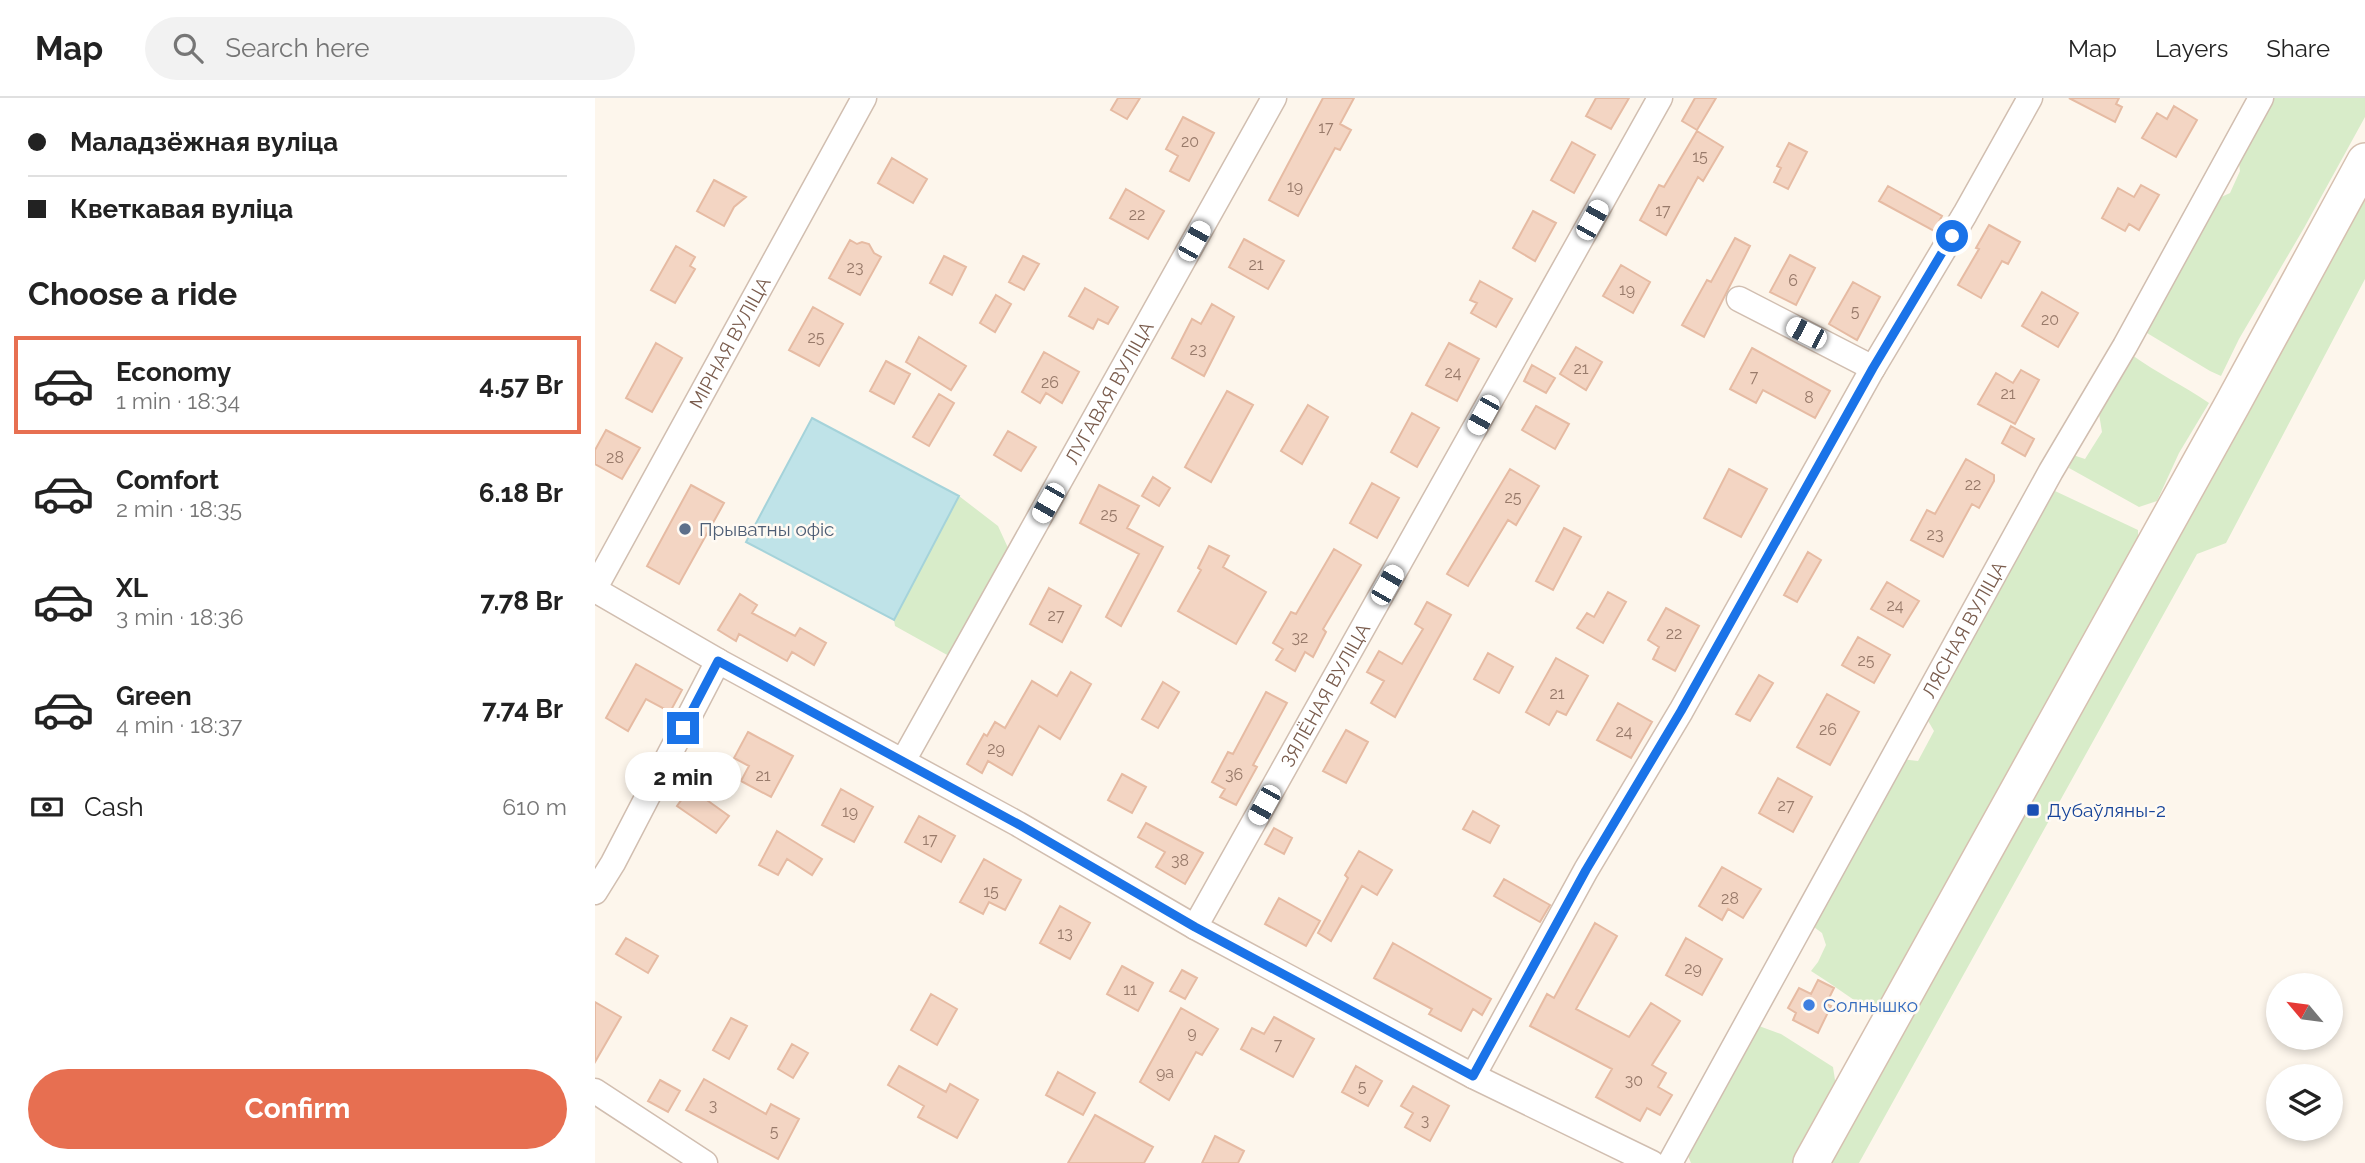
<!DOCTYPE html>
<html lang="en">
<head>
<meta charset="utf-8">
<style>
  body { margin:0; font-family:Raleway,sans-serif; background:#f2f2f2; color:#222; height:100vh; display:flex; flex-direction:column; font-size:26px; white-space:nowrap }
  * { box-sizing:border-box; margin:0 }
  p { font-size:23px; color:#767676 }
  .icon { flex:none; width:38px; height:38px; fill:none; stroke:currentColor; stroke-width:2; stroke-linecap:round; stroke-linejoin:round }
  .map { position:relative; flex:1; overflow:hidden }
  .drawer { display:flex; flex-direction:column; background:#fff; width:595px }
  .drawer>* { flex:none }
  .guide { display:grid; align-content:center; height:154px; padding:0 28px; background:#fff }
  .needle { width:46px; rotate:299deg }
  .buttons { position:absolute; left:1671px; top:875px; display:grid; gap:14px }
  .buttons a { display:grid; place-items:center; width:77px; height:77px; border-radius:50%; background:#fff; box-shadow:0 4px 10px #0003; font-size:35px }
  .end { position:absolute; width:32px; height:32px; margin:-16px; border:9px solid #1a73e8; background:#fff; box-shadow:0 0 0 4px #fff }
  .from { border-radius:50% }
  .bubble { position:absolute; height:49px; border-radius:24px; background:#fff; box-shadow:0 4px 10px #0003; font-size:23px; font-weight:700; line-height:49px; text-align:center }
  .car { position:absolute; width:21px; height:42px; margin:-21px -10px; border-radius:9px; box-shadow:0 0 5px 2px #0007; background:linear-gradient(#fff 24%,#345 0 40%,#fff 0 76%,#345 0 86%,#fff 0) }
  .guide b { display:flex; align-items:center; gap:24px; height:66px; font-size:26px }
  .guide b+b { border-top:2px solid #e0e0e0 }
  .guide i { width:18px; height:18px; background:#222 }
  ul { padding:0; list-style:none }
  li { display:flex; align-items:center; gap:21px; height:98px; margin:0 14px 10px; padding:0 14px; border:4px solid transparent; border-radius:0px }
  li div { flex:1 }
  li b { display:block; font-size:26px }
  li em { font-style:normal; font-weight:700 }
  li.on { border-color:#e76f51 }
  li>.icon { width:63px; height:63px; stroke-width:1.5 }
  h2 { padding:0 28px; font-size:32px; line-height:84px }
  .pay { display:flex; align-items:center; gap:18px; height:77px; padding:0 28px; font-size:26px }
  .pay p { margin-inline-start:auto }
  .action { display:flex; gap:14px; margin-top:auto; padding:14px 28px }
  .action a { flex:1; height:80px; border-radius:42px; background:#e76f51; color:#fff; font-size:28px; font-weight:700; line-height:80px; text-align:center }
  header { display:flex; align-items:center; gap:42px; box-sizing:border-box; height:98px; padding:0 35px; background:#fff; border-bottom:2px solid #e0e0e0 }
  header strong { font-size:33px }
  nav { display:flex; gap:38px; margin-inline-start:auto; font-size:24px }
  .search { width:490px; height:63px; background:#f2f2f2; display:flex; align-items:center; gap:18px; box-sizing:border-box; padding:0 24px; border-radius:38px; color:#767676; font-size:26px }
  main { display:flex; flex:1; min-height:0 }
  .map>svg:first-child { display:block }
</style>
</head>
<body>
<header>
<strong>Map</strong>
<div class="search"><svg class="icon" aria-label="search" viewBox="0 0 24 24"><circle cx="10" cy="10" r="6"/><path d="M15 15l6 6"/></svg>Search here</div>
<nav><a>Map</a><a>Layers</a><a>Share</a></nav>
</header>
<main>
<section class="drawer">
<div class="guide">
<b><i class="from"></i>Маладзёжная вуліца</b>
<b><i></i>Кветкавая вуліца</b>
</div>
<h2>Choose a ride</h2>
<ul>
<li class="on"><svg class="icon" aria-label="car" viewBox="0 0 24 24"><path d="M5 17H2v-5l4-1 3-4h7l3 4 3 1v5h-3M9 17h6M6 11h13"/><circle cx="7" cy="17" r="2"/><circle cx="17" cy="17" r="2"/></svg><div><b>Economy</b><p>1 min · 18:34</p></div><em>4.57 Br</em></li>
<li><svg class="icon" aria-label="car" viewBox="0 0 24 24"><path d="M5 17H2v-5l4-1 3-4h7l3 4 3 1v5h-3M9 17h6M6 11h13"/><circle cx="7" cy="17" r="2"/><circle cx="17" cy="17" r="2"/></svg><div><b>Comfort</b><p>2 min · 18:35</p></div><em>6.18 Br</em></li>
<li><svg class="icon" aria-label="car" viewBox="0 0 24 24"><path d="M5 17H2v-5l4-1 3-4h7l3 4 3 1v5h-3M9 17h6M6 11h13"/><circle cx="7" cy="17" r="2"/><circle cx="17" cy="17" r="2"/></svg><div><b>XL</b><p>3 min · 18:36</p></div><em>7.78 Br</em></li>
<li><svg class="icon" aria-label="car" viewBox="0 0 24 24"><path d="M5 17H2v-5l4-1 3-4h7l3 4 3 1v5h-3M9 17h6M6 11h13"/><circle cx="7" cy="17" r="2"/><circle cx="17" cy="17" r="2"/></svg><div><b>Green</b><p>4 min · 18:37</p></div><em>7.74 Br</em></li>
</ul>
<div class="pay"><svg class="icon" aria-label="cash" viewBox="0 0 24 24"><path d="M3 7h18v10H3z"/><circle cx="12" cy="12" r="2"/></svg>Cash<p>610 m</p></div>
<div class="action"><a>Confirm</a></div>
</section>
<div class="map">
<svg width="1770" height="1065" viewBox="0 0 1770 1065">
  <rect width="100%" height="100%" fill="#fdf6ec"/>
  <!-- green -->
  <path fill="#d8ecc9" d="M 1677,0 L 1770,0 L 1770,19 L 1709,130 L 1644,241 L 1626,278 L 1615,273 L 1552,235 L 1551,224 L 1622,101 L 1635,95 L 1645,73 L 1643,57 Z
    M 1770,63 L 1770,181 L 1631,445 L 1602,456 L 1264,1065 L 1217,1065 Z
    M 1537,257 C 1562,275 1589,288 1614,305 L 1584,355 L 1562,403 L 1544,409 L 1474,370 L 1478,357 L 1490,361 L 1507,334 L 1503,310 Z
    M 1460,393 L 1543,432 L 1543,443 L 1342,801 L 1297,898 L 1284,918 C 1260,904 1239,887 1216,873 L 1223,864 L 1231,847 L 1227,835 L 1215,826 L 1306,661 L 1323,663 L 1339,633 L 1329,616 Z
    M 364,398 L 403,428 L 414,452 L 354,558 L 300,528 L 299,522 Z
    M 1164,928 L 1186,936 L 1238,969 L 1242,995 L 1201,1065 L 1096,1065 L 1093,1058 Z"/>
  <!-- water -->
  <path fill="#bfe3e8" stroke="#a5d3da" stroke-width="2" d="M 217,320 L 364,398 L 299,522 L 151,444 Z"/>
  <!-- building -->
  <path fill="#f3d5c3" stroke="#e6bba3" stroke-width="2" d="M 523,0 L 545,0 L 532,21 L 516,12 Z
    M 728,0 L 759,0 L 745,26 L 756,32 L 745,52 L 740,50 L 703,118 L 674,102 Z
    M 1001,0 L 1034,0 L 1016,31 L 991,18 Z
    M 1100,0 L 1121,0 L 1102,32 L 1087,23 Z
    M 1474,0 L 1524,0 L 1521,6 L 1527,9 L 1520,24 Z
    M 1579,8 L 1602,22 L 1581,59 L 1547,40 L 1562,15 L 1572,21 Z
    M 588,19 L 619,35 L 594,83 L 575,73 L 583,58 L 571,51 Z
    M 1102,33 L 1128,49 L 1108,83 L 1103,79 L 1071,137 L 1045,122 L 1064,87 L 1069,89 Z
    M 977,44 L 1000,57 L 979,95 L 956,82 Z
    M 1194,45 L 1212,54 L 1193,91 L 1179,84 L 1186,70 L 1182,68 Z
    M 297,60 L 332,81 L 318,105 L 283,85 Z
    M 119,82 L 151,99 L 139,109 L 129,128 L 102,113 Z
    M 1546,87 L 1564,97 L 1544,132 L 1534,126 L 1530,133 L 1507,120 L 1523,90 L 1539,99 Z
    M 1293,88 L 1347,118 L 1339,133 L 1284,103 Z
    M 531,91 L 569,113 L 553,141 L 515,120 Z
    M 938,113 L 961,125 L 940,163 L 918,150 Z
    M 1394,127 L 1425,144 L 1413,166 L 1407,163 L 1386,200 L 1363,187 L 1384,151 L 1381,150 Z
    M 1140,140 L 1155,148 L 1109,239 L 1087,227 L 1112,182 L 1116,184 Z
    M 649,141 L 689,163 L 673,191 L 634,169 Z
    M 255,142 L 262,146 L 267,144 L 274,146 L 279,155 L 286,159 L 265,197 L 234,180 Z
    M 81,148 L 100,159 L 95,168 L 100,171 L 80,205 L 56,192 Z
    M 1195,157 L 1220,170 L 1201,207 L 1175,194 Z
    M 349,158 L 371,169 L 357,197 L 335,185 Z
    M 428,158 L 444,166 L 429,192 L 414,184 Z
    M 1026,167 L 1055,184 L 1038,215 L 1008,198 Z
    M 885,183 L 917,201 L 901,229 L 876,215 L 882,205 L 875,202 Z
    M 1258,184 L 1285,199 L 1262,242 L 1234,226 Z
    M 490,190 L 523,209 L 513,226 L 503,221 L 498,231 L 474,218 Z
    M 1447,194 L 1483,215 L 1463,249 L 1427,228 Z
    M 401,197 L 416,206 L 400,234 L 385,225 Z
    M 617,206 L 639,219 L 609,278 L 577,260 L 597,221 L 606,226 Z
    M 218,209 L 248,226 L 224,268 L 194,252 Z
    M 324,239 L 371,268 L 356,292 L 311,264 Z
    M 61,245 L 87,260 L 57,314 L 31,300 Z
    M 854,245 L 884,261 L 862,303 L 831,287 Z
    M 981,249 L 1007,264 L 991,292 L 965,276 Z
    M 1157,250 L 1235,293 L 1220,320 L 1168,292 L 1161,305 L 1135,291 Z
    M 449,254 L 484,274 L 467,305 L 451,295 L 445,305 L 427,294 Z
    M 291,263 L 315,276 L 299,306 L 275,293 Z
    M 937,267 L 960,280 L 951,295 L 929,283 Z
    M 1426,272 L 1444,282 L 1420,326 L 1383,306 L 1401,275 L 1418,285 Z
    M 632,293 L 658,307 L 616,384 L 590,369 Z
    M 344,296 L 359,305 L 334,348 L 318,339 Z
    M 713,307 L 733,319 L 707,366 L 686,353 Z
    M 941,308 L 974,326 L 960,351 L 927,332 Z
    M 817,315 L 844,330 L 822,369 L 796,354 Z
    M 1416,328 L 1439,341 L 1430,358 L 1407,345 Z
    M 11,332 L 45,350 L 27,381 L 0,366 L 0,352 Z
    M 413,333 L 441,349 L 426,373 L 399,357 Z
    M 1371,361 L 1399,377 L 1399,383 L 1384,410 L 1377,406 L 1348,459 L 1316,442 L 1332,412 L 1340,416 Z
    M 915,371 L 944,388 L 921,427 L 913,422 L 873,488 L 852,476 Z
    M 1134,371 L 1172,391 L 1146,439 L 1109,420 Z
    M 558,379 L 575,390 L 564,408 L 547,398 Z
    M 777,385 L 804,400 L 782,440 L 755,425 Z
    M 96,387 L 129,405 L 84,486 L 52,468 Z
    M 504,387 L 544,408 L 532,430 L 568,449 L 526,528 L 511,519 L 544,456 L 485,425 Z
    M 969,430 L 986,439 L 958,492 L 941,483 Z
    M 614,448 L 634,458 L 628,469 L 671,494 L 641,546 L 583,513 L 606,472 L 603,470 Z
    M 739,451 L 766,467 L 728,531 L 731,534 L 718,559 L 710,554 L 700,573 L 681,562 L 688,551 L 678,545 L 696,514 L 701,516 Z
    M 1213,454 L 1226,462 L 1202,504 L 1189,497 Z
    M 1292,484 L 1324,503 L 1308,529 L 1276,511 Z
    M 454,490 L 486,508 L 467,544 L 435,526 Z
    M 1013,494 L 1031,504 L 1008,545 L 982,530 L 992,515 L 999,519 Z
    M 145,496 L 162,507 L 157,515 L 200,538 L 205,530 L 231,545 L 219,567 L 197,554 L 192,563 L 144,536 L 141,543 L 123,532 Z
    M 832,504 L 856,517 L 800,619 L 776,605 L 789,583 L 772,574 L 784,553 L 807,566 L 828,531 L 820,526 Z
    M 1071,510 L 1104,528 L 1080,573 L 1058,561 L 1064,549 L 1053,542 Z
    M 1263,539 L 1295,557 L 1279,585 L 1247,567 Z
    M 893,555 L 918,569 L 904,595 L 879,581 Z
    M 961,560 L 993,578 L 971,617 L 962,613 L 954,627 L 931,614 Z
    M 41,566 L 87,592 L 75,614 L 51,601 L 33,633 L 11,620 Z
    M 476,574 L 496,586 L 465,641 L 444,628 L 417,677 L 393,663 L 387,675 L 372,666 L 389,636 L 392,638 L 400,624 L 410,630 L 437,583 L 462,598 Z
    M 1164,577 L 1178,585 L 1155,623 L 1141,616 Z
    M 568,584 L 584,594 L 563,630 L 547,621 Z
    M 671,594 L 692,605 L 658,667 L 662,669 L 641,707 L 625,699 L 630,691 L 617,684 L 633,654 L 638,656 Z
    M 1232,596 L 1264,614 L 1235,667 L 1202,649 Z
    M 1023,605 L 1057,624 L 1036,660 L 1002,642 Z
    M 751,632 L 773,644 L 751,685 L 728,673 Z
    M 153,634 L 198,658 L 176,699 L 146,683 L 154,668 L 139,660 Z
    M 527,676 L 551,689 L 537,715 L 513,702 Z
    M 1183,680 L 1217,699 L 1198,734 L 1164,715 Z
    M 95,690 L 134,718 L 121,735 L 82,708 Z
    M 246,691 L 278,709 L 259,744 L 227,727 Z
    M 878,713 L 904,728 L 895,745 L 868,731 Z
    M 324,718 L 360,738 L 346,764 L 310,744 Z
    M 551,725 L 608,755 L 590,786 L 561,769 L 570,754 L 543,739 Z
    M 679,730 L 697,740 L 689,756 L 670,746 Z
    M 182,733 L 227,761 L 217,777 L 192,761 L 183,777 L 164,767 Z
    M 764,753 L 797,772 L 782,797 L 767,788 L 736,843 L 723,835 L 753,780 L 750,777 Z
    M 389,761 L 426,782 L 410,812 L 394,804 L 388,816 L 365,804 Z
    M 1127,769 L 1166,791 L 1148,820 L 1133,811 L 1127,822 L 1104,808 Z
    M 909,781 L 955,807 L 945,824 L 899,798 Z
    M 684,800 L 725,823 L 711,848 L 670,826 Z
    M 465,808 L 495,825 L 475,861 L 445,845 Z
    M 1000,825 L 1022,838 L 981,911 L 1034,939 L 1056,905 L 1085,923 L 1057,967 L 1071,975 L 1063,989 L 1077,997 L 1065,1017 L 1052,1010 L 1045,1023 L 1001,999 L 1017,971 L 935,928 L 952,896 L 959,900 Z
    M 31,840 L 63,858 L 53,875 L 21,856 Z
    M 1091,840 L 1127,861 L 1107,897 L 1071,877 Z
    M 798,845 L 896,901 L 887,917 L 878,911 L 866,933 L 834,916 L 837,911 L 779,880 Z
    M 527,868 L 558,885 L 543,913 L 512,896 Z
    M 587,872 L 602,880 L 590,901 L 575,893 Z
    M 1223,882 L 1239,890 L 1231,906 L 1236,908 L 1223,935 L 1198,922 L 1201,915 L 1193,910 L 1204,890 L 1216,896 Z
    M 336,896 L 362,911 L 342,947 L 316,932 Z
    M 0,904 L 26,919 L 0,964 Z
    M 586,910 L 623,931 L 607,957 L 601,954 L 574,1002 L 545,984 Z
    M 679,919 L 719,941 L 698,979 L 646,951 L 657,930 L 669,936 Z
    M 136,920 L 152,928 L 134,961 L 118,952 Z
    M 197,946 L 213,955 L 198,980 L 183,971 Z
    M 304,968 L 351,994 L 355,986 L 383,1002 L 362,1040 L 323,1019 L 329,1008 L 293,987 Z
    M 761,968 L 787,983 L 773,1008 L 747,994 Z
    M 463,974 L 500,995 L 488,1017 L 451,997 Z
    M 109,981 L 171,1016 L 176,1006 L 204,1021 L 183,1061 L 91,1012 Z
    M 65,982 L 85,993 L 73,1014 L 53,1003 Z
    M 818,988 L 854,1008 L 835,1043 L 810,1029 L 818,1015 L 806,1008 Z
    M 500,1017 L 558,1049 L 549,1065 L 473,1065 Z
    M 620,1038 L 649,1053 L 643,1065 L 607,1065 Z"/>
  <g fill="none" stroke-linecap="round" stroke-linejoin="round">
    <defs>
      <g id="street">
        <path d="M 1144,201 L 1278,270"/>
        <path id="s1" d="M 0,490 L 269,0"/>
        <path d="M 0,492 L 123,563 L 423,726 L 600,829 L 878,978 L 1057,1065"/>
        <path id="s2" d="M 308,663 L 679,0"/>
        <path d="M 0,794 L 18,765 L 123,563"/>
        <path id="s3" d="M 600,829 L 1065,0"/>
        <path d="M 878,978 L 991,772 L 1086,613 L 1278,270 L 1370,116 L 1435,0"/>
        <path d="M 0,993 L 110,1065"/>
        <path id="s4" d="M 1075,1065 L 1456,373 L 1530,248 L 1666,0"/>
      </g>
      <path id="secondary" d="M 1216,1065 L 1637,307 L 1770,63"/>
    </defs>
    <!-- street casing -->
    <use href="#street" stroke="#d1beb0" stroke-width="27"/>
    <!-- secondary casing -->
    <use href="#secondary" stroke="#d6c0b0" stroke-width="38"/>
    <!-- street -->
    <use href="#street" stroke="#fff" stroke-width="24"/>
    <!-- secondary -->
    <use href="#secondary" stroke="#fff" stroke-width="35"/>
  </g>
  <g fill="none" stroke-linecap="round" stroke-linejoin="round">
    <!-- route -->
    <path stroke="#1a73e8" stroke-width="9" d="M 88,630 L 123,563 L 423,726 L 600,829 L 878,978 L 991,772 L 1086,613 L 1278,270 L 1357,138"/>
  </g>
  <!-- markers -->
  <circle fill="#5c6f8a" stroke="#fffaf3" stroke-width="2.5" cx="90" cy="431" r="7"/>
  <rect fill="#1a4fb4" stroke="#fffaf3" stroke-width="2.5" x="1431" y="705" width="14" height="14" rx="3.5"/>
  <circle fill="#3f7fe0" stroke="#fffaf3" stroke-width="2.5" cx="1214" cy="907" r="7"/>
  <g text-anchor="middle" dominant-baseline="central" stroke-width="5" stroke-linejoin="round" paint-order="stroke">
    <!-- number labels -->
    <g font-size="16" fill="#987a6a">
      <text x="731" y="29">17</text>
      <text x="595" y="43">20</text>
      <text x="1105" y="58">15</text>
      <text x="700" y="88">19</text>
      <text x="1068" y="112">17</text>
      <text x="542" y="116">22</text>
      <text x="661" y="166">21</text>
      <text x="260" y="169">23</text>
      <text x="1198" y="182">6</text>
      <text x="1032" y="191">19</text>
      <text x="1260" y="213">5</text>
      <text x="1455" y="221">20</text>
      <text x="221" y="239">25</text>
      <text x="603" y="251">23</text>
      <text x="986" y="270">21</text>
      <text x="858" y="274">24</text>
      <text x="1159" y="278">7</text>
      <text x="455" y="284">26</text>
      <text x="1413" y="295">21</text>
      <text x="1214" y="299">8</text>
      <text x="20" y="359">28</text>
      <text x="1378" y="386">22</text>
      <text x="918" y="399">25</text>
      <text x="514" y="416">25</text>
      <text x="1340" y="436">23</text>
      <text x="1300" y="507">24</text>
      <text x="461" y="517">27</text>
      <text x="1079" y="535">22</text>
      <text x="705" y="539">32</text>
      <text x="1271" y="562">25</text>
      <text x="962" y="595">21</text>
      <text x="1233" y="631">26</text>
      <text x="1029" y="633">24</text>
      <text x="401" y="650">29</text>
      <text x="639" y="676">36</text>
      <text x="168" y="677">21</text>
      <text x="1191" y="707">27</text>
      <text x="255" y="713">19</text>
      <text x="335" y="741">17</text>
      <text x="585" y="762">38</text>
      <text x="396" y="793">15</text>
      <text x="1135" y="800">28</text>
      <text x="470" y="835">13</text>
      <text x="1098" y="870">29</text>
      <text x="535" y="891">11</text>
      <text x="597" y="934">9</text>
      <text x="683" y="946">7</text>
      <text x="570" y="974">9а</text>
      <text x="1039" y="982">30</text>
      <text x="767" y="988">5</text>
      <text x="118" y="1007">3</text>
      <text x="830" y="1022">3</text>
      <text x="179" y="1033">5</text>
    </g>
    <!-- street labels -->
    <g font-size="19" fill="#7a5c4d" stroke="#fffaf3">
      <text stroke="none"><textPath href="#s1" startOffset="280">МІРНАЯ ВУЛІЦА</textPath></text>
      <text stroke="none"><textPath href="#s2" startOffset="422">ЛУГАВАЯ ВУЛІЦА</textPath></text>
      <text stroke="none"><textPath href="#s4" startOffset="609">ЛЯСНАЯ ВУЛІЦА</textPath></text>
      <text stroke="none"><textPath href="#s3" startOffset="266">ЗЯЛЁНАЯ ВУЛІЦА</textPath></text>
    </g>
    <!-- service labels -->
    <g font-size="19" fill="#4e5e75" stroke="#fffaf3" text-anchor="start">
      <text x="104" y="431">Прыватны офіс</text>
    </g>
    <!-- transit labels -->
    <g font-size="19" fill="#164399" stroke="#fffaf3" text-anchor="start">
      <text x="1452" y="712">Дубаўляны-2</text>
    </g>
    <!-- shop labels -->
    <g font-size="19" fill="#366cbe" stroke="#fffaf3" text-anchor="start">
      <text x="1228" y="907">Солнышко</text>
    </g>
  </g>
</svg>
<div class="buttons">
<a><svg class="needle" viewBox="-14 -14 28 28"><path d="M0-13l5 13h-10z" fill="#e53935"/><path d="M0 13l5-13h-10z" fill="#767676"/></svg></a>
<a><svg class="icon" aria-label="layers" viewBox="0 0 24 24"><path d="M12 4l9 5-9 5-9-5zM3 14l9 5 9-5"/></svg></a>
</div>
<i class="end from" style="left:1357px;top:138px"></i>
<i class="end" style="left:88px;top:630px"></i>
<div class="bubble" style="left:30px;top:654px;width:116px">2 min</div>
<i class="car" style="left:997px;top:122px;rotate:29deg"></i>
<i class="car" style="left:599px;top:143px;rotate:29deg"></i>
<i class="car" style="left:1211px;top:235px;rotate:297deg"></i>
<i class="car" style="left:888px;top:317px;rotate:209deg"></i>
<i class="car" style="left:453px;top:405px;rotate:210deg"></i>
<i class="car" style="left:792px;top:487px;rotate:30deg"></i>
<i class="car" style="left:669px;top:707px;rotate:209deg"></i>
</div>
</main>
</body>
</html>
